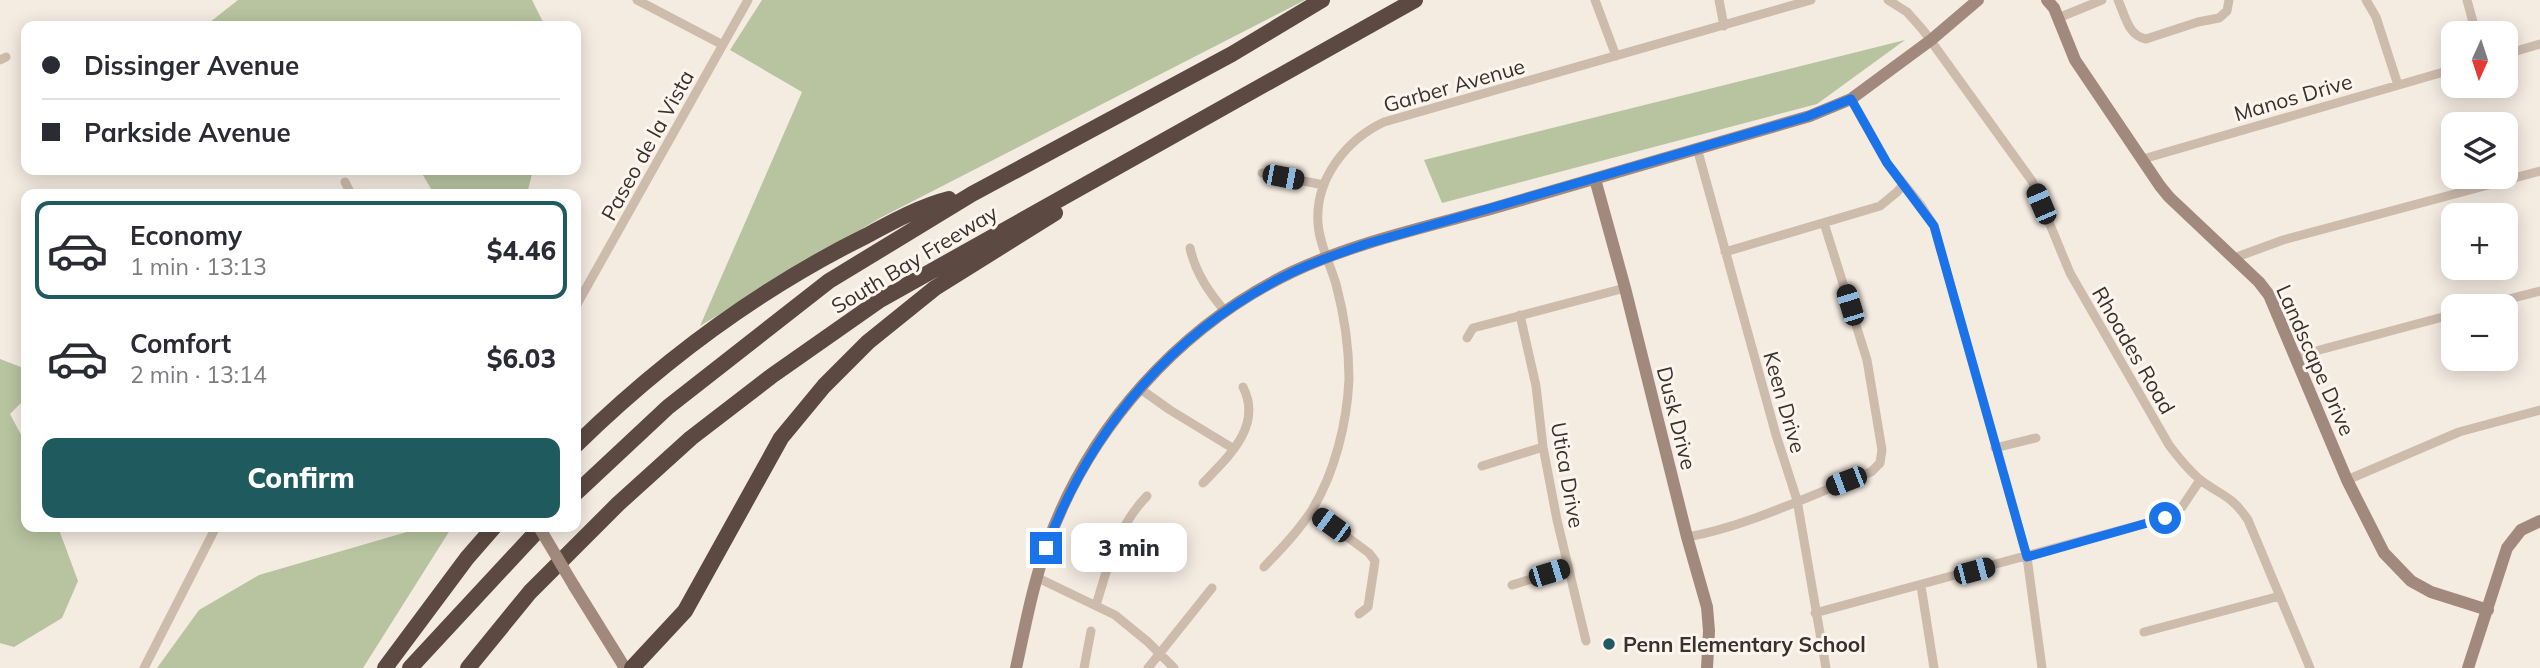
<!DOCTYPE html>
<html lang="en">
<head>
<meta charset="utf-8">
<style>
  body { margin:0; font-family:Mulish,sans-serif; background:#f7f7f7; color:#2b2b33; height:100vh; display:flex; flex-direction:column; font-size:26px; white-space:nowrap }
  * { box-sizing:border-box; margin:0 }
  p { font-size:23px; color:#7c7c81 }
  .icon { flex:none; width:38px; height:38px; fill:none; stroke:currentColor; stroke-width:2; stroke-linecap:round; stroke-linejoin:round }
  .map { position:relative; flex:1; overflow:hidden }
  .details { position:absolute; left:21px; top:189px; width:560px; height:343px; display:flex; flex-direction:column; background:#fff; border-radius:14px; box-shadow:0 4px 18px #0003 }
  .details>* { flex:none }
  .banner { position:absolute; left:21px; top:21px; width:560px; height:154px; border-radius:14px; box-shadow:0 4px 18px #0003; display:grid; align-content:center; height:154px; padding:0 21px; background:#fff }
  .needle { width:46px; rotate:183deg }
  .fabs { position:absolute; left:2441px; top:21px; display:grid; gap:14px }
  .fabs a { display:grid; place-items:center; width:77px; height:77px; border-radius:14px; background:#fff; box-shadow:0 4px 18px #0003; font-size:35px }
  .end { position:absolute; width:32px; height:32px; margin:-16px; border:9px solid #1a73e8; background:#fff; box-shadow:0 0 0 4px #fff }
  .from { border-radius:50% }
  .bubble { position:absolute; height:49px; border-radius:14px; background:#fff; box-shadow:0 4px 18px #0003; font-size:23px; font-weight:800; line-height:49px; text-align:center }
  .car { position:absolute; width:21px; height:42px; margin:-21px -10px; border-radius:9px; box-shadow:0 0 5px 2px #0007; background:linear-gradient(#222 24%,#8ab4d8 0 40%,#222 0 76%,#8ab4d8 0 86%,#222 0) }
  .banner b { display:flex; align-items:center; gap:24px; height:66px; font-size:26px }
  .banner b+b { border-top:2px solid #e1e1e2 }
  .banner i { width:18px; height:18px; background:#2b2b33 }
  ul { padding:12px 0 0; list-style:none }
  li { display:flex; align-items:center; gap:21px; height:98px; margin:0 14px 10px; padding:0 7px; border:4px solid transparent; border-radius:14px }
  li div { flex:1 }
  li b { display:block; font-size:26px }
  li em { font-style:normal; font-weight:800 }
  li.current { border-color:#1f5a5e }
  li>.icon { width:63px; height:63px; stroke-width:1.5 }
  .cta { display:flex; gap:14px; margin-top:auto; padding:14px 21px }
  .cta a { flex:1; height:80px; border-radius:14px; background:#1f5a5e; color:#fff; font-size:28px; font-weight:800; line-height:80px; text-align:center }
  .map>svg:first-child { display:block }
</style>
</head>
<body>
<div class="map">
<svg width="2540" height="668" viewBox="0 0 2540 668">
  <rect width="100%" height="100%" fill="#f4ebe1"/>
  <!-- green -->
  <path fill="#b8c4a0" d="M 238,0 L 532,0 L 545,26 L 205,26 Z
    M 762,0 L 1305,0 L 880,218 L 700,326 L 802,92 L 730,50 Z
    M 1905,40 L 1817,104 L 1442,203 L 1424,160 Z
    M 420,170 L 533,170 L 527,194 L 434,194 Z
    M 0,359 L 26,369 L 26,398 L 10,414 L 26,444 L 26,527 L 58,527 L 78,581 L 62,618 L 14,647 L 0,643 Z
    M 424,527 L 452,527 L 363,668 L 157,668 L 199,610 L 259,575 Z"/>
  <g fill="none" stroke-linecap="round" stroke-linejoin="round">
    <!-- street -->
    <path stroke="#cdbbac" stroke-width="9" d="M 637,0 L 723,45
      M 1595,0 L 1616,56
      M 1719,0 L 1724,26
      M 1888,0 L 1907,12 L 1923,30 L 2032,181 L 2070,273 L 2169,445 C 2178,457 2187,468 2198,478 C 2220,496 2230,493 2248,520 L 2310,668
      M 2118,0 C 2125,15 2128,36 2146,39 L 2198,22 L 2219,18 L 2227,11 L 2229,0
      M 2366,0 L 2376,17 L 2398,85
      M 2467,0 L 2476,33
      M 2058,18 L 2102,0
      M 2506,54 L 2540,44
      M 0,60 L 6,57
      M 1851,99 L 1887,163 L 1920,204 L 1934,226 L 2027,557 L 2042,668
      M 1697,148 L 1776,435 L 1797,500 L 1826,668
      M 2143,159 L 2454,69
      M 1262,173 L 1324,185
      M 345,182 L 351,194
      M 1190,248 C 1195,271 1209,293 1225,311
      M 1725,252 L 1880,206 L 1897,192 L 1904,184
      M 2234,258 L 2283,240 L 2540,171
      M 576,306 L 748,0
      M 2481,306 L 2540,291
      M 1520,315 L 1536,386 L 1543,447 L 1557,520 L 1586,641
      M 1467,338 L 1473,328 L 1625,288
      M 2297,356 L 2454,314
      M 1139,388 L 1170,410 L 1234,449
      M 1995,448 L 2036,438
      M 1482,466 L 1543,447
      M 2347,480 L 2459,432 L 2540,410
      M 1203,483 C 1228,457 1263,426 1243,387
      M 1312,511 L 1369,553 L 1375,561 L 1368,607 L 1359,614
      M 1687,537 C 1749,526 1812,494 1871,472 L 1880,463 L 1882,450 L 1867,360 L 1824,223
      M 1264,567 C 1280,550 1299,531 1312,510 C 1335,472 1347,423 1349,379 C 1349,347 1344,314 1336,284 C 1330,264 1319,243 1318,223 C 1315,179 1346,140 1384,122 L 1811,0
      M 1038,578 L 1115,615 L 1148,642 L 1174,668
      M 1512,585 L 1567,568
      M 1921,586 L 1934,668
      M 1096,605 C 1109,564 1116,528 1147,496
      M 1815,613 L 2165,518 L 2182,507 L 2200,480
      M 2144,632 L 2280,596
      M 144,668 L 216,527
      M 1084,668 L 1091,631
      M 1148,668 L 1212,588"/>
    <!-- secondary -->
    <path stroke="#a18a7d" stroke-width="12" d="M 2047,0 L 2054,8 L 2075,60 L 2160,186 L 2169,197 L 2259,282 L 2269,295 L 2347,480 L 2384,553 L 2411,581 L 2431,592 L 2488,610
      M 1595,179 L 1625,288 L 1687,537 L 1707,607 L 1709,631 L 1707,668
      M 574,586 L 625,668
      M 1016,668 C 1025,627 1033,584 1047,545 C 1089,427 1180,326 1292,272 C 1356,242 1427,227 1494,208 C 1600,178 1705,146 1810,116 L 1851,99 L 1931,40 L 1978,0
      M 2468,668 L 2507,548 L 2521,530 L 2540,521"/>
    <!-- highway -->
    <path stroke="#5c4a42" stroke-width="16" d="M 576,445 C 661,362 759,289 866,236 C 892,222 921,206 949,199
      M 576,493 L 668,407 L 829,281 L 972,194 L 1232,54 L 1322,0
      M 385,668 L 467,558 L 494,527
      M 410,668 L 541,527
      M 468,668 L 530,592 L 618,504 L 691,438 L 773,375 L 880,300 L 1415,0
      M 632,668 L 685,611 L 781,438 L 824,386 L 868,342 L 935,288 L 1055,213"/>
    <!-- secondary-bridge -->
    <path stroke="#a18a7d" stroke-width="12" d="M 539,527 L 574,586"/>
  </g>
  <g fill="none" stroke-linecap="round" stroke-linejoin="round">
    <!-- route -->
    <path stroke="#1a73e8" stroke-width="9" d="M 1046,548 C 1092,426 1174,330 1291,273 C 1315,261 1341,253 1366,244 L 1806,117 L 1851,99 L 1887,163 L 1934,226 L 2027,557 L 2165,518"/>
  </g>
  <!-- markers -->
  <circle fill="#1f5a5e" stroke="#fbf5ee" stroke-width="2.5" cx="1609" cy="644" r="7"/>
  <g text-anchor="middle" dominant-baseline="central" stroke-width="6" stroke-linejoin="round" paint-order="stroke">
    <!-- street labels -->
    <g font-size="21" fill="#3b302b" stroke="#fbf5ee">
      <text transform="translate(1454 85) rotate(-16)">Garber Avenue</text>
      <text transform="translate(2293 97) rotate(-16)">Manos Drive</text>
      <text transform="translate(647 145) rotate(-61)">Paseo de la Vista</text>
      <text transform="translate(914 259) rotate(-31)">South Bay Freeway</text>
      <text transform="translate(2134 350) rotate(60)">Rhoades Road</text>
      <text transform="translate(2316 360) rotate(66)">Landscape Drive</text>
      <text transform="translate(1785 402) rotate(74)">Keen Drive</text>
      <text transform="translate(1677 418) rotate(76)">Dusk Drive</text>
      <text transform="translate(1568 475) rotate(80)">Utica Drive</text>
    </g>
    <!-- poi labels -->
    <g font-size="21" font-weight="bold" fill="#3b302b" stroke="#fbf5ee" text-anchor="start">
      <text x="1623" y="644">Penn Elementary School</text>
    </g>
  </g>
</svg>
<div class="fabs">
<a><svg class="needle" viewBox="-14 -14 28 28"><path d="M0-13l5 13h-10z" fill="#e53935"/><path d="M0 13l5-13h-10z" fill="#7c7c81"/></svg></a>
<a><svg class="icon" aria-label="layers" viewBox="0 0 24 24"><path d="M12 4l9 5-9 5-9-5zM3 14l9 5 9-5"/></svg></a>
<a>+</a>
<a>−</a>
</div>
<i class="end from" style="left:2165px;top:518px"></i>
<i class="end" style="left:1046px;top:548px"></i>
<div class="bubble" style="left:1071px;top:523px;width:116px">3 min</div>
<i class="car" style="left:1283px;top:177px;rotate:101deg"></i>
<i class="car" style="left:2041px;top:204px;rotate:337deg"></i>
<i class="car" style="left:1850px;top:305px;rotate:343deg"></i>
<i class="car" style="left:1846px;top:481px;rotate:249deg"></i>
<i class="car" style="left:1331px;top:525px;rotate:306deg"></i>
<i class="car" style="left:1974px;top:571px;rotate:75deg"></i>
<i class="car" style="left:1549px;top:573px;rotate:73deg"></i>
<div class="banner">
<b><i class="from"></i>Dissinger Avenue</b>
<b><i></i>Parkside Avenue</b>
</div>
<section class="details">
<ul>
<li class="current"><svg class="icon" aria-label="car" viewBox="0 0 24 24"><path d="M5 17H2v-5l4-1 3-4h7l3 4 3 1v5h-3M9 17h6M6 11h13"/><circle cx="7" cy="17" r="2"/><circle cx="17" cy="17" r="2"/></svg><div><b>Economy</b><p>1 min · 13:13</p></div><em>$4.46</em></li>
<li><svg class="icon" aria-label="car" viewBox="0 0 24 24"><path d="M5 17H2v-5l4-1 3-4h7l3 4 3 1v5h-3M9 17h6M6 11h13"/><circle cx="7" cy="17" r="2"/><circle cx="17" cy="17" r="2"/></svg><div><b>Comfort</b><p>2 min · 13:14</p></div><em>$6.03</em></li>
</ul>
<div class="cta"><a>Confirm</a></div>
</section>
</div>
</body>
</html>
